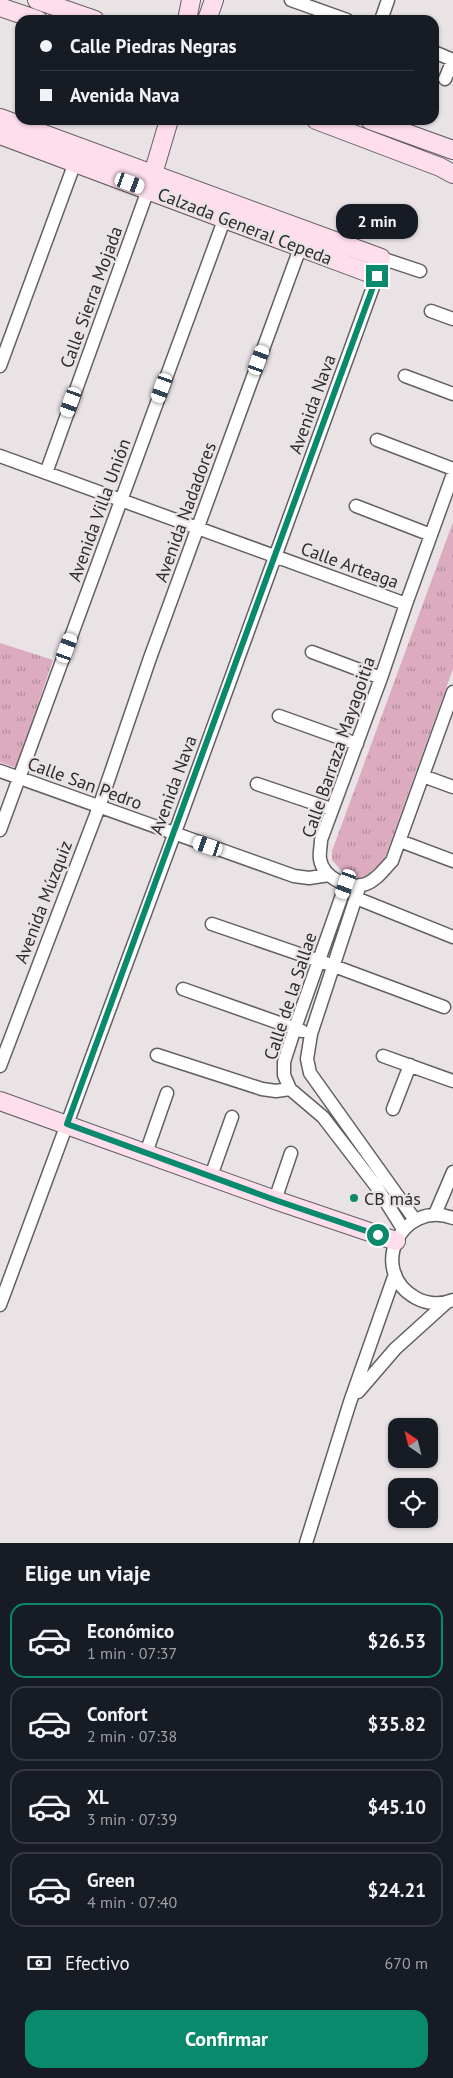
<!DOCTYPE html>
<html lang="es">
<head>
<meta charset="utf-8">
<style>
  body { margin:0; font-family:"PT Sans",sans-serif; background:#242831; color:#f1f3f6; height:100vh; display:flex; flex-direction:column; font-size:19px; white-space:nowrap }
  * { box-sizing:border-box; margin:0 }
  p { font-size:16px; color:#9ea1a6 }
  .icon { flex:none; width:28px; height:28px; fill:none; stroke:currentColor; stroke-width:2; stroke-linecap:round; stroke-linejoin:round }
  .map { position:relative; height:1543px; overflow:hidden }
  .drawer { display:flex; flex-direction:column; background:#171b24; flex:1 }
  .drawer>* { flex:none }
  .banner { position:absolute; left:15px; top:15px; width:424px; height:110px; border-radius:15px; box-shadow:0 1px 4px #0004; display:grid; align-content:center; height:110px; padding:0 25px; background:#171b24 }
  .needle { width:32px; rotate:325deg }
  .controls { position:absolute; left:388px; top:1418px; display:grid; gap:10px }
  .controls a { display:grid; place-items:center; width:50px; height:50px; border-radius:10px; background:#171b24; box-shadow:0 1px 4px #0004; font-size:25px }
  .end { position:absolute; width:22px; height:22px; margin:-11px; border:6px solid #0a8a6d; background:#fff; box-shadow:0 0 0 2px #fff }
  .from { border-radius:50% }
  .bubble { position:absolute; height:35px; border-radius:15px; background:#171b24; box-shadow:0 1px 4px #0004; font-size:16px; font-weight:800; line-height:35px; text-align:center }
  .car { position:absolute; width:15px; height:30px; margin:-15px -8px; border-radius:6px; box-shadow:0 0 4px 1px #0007; background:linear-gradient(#fff 24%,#345 0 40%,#fff 0 76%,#345 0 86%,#fff 0) }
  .banner b { display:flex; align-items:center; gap:18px; height:48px; font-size:19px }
  .banner b+b { border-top:1px solid #363941 }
  .banner i { width:12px; height:12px; background:#f1f3f6 }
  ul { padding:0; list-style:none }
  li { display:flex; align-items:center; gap:15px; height:75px; margin:0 10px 8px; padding:0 15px; border:2px solid #363941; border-radius:15px }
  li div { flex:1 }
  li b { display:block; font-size:19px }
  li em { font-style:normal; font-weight:800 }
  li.on { border-color:#0a8a6d }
  li>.icon { width:45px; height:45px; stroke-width:1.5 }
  h2 { padding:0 25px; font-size:22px; line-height:60px }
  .pay { display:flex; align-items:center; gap:12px; height:55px; padding:0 25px; font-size:19px }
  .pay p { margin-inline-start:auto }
  .primary-button { display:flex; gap:10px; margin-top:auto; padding:10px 25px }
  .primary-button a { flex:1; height:58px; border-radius:15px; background:#0a8a6d; color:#fff; font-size:20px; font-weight:800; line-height:58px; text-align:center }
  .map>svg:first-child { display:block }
</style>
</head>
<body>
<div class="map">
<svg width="453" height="1543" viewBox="0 0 453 1543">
  <defs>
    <pattern id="park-tufts" width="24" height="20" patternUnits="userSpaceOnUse" patternTransform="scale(1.25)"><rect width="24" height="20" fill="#dcabbf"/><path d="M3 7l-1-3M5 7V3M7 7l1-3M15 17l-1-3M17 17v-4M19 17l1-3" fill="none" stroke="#b38b9b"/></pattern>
  </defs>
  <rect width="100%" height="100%" fill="#e9e3e6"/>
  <!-- park -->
  <path fill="url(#park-tufts)" d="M 453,522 L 453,669 L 384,860 L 364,878 L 347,877 L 332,860 L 332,851 Z
    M 0,643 L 53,660 L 16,768 L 0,762 Z"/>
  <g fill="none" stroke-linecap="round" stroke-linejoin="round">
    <defs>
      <path id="street" d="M 291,0 L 347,20
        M 381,20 L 388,0
        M 434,52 L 453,60
        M 445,79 L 453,60
        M 381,258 L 420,271
        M 431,311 L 453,319
        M 0,366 L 77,157
        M 405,376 L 453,394
        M 377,440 L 453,469
        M 0,456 L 406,604
        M 46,473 L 148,190
        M 453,474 L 406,604 L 381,678 L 321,840 C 321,846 319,853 320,859 C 323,878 349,890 366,884 C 377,880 384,869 392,861 L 453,692
        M 356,506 L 431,535
        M 312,652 L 381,678
        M 279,716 L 357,744
        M 0,771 L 294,876 L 309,878 L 329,875
        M 423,776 L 453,787
        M 257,784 L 331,809
        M 0,830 L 227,212
        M 400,841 L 453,861
        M 346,884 L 295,1028 L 284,1062 L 284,1075 L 290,1089 L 323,1117 L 376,1186 L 403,1229
        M 360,885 L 311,1034 L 307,1059 L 310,1073 L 415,1220
        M 356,898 L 453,937
        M 212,924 L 334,966 L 444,1007
        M 183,989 L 302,1031
        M 157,1055 L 262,1089 L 276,1091 L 290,1089
        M 383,1056 L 453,1081
        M 0,1066 L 99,807 L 150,658 L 303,240
        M 393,1109 L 410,1065
        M 146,1153 L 167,1093
        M 211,1176 L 232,1117
        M 275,1200 L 291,1153
        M 435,1214 L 453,1172
        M 453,1218 C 401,1199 367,1271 416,1298 C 427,1304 441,1305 453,1300
        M 0,1305 L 174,835 L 377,276
        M 358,1392 L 395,1349 L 447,1302
        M 306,1543 L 350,1402 L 395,1274"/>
      <path id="secondary" d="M 37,0 L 95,20
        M 0,7 L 38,20
        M 187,20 L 191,0
        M 207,20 L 214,0
        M 0,118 L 381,258 L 377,276 L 0,135
        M 316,120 L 440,167 L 453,174
        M 370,120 L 453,150
        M 150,184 L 169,120
        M 0,1101 L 275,1200 L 396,1241"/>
    </defs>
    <!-- street casing -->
    <use href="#street" stroke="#645f61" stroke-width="15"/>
    <!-- secondary casing -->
    <use href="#secondary" stroke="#645f61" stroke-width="20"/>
    <!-- street -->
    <use href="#street" stroke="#fff" stroke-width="12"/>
    <!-- secondary -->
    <use href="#secondary" stroke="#feddec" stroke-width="18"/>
  </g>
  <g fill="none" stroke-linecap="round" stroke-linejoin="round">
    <!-- route -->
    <path stroke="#0a8a6d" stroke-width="6" d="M 377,276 L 67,1124 L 275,1200 L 378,1235"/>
  </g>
  <!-- markers -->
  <circle fill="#0a8a6d" stroke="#e9e3e6" stroke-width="2" cx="354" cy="1198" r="5"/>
  <g text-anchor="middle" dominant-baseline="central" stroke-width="4.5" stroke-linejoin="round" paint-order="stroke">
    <!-- street labels -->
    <g font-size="18" fill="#2d2b2c" stroke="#e9e3e6">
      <text transform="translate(245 226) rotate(21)">Calzada General Cepeda</text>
      <text transform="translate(91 297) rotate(-70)">Calle Sierra Mojada</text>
      <text transform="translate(312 404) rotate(-70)">Avenida Nava</text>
      <text transform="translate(99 510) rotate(-70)">Avenida Villa Unión</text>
      <text transform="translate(185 512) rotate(-70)">Avenida Nadadores</text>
      <text transform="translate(350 565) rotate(20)">Calle Arteaga</text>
      <text transform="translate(338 747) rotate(-71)">Calle Barraza Mayagoitia</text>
      <text transform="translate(85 783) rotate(20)">Calle San Pedro</text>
      <text transform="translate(173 785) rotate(-70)">Avenida Nava</text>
      <text transform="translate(43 902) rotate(-69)">Avenida Múzquiz</text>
      <text transform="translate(290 996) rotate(-72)">Calle de la Sallae</text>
    </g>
    <!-- poi labels -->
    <g font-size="18" fill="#2d2b2c" stroke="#e9e3e6" text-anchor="start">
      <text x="364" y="1198">CB más</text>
    </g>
  </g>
</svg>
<div class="controls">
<a><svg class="needle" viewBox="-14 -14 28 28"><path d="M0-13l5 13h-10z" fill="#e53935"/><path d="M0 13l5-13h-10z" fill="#9ea1a6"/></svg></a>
<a><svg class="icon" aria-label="locate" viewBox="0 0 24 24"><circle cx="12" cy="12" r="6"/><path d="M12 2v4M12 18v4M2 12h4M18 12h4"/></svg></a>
</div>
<i class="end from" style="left:378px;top:1235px"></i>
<i class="end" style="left:377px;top:276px"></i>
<div class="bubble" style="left:336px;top:204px;width:82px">2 min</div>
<i class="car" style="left:130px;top:183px;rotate:110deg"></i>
<i class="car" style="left:259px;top:360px;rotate:20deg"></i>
<i class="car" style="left:162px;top:388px;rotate:200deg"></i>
<i class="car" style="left:71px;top:402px;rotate:200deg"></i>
<i class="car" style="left:67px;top:648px;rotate:20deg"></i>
<i class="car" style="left:208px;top:846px;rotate:289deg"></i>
<i class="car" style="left:346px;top:884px;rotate:200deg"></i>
<div class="banner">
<b><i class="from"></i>Calle Piedras Negras</b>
<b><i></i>Avenida Nava</b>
</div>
</div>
<section class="drawer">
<h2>Elige un viaje</h2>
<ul>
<li class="on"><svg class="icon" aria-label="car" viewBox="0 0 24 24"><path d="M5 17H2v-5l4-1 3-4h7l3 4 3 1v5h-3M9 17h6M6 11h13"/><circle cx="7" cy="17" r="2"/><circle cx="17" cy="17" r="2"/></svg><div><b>Económico</b><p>1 min · 07:37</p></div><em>$26.53</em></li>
<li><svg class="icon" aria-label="car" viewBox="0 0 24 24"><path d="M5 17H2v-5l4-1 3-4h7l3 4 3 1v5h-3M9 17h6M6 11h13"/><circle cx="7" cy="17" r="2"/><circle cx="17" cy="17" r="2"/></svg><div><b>Confort</b><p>2 min · 07:38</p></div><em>$35.82</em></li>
<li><svg class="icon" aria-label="car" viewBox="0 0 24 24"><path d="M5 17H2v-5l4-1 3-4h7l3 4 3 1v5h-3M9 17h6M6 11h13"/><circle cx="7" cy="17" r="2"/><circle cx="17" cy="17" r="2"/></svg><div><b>XL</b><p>3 min · 07:39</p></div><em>$45.10</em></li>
<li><svg class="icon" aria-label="car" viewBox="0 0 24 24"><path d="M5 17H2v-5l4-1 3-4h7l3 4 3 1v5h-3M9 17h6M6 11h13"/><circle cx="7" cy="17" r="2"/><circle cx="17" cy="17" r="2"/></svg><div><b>Green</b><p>4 min · 07:40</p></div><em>$24.21</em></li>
</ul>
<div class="pay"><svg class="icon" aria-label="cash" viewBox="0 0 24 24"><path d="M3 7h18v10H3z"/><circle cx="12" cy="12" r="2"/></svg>Efectivo<p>670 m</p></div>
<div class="primary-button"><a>Confirmar</a></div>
</section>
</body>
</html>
